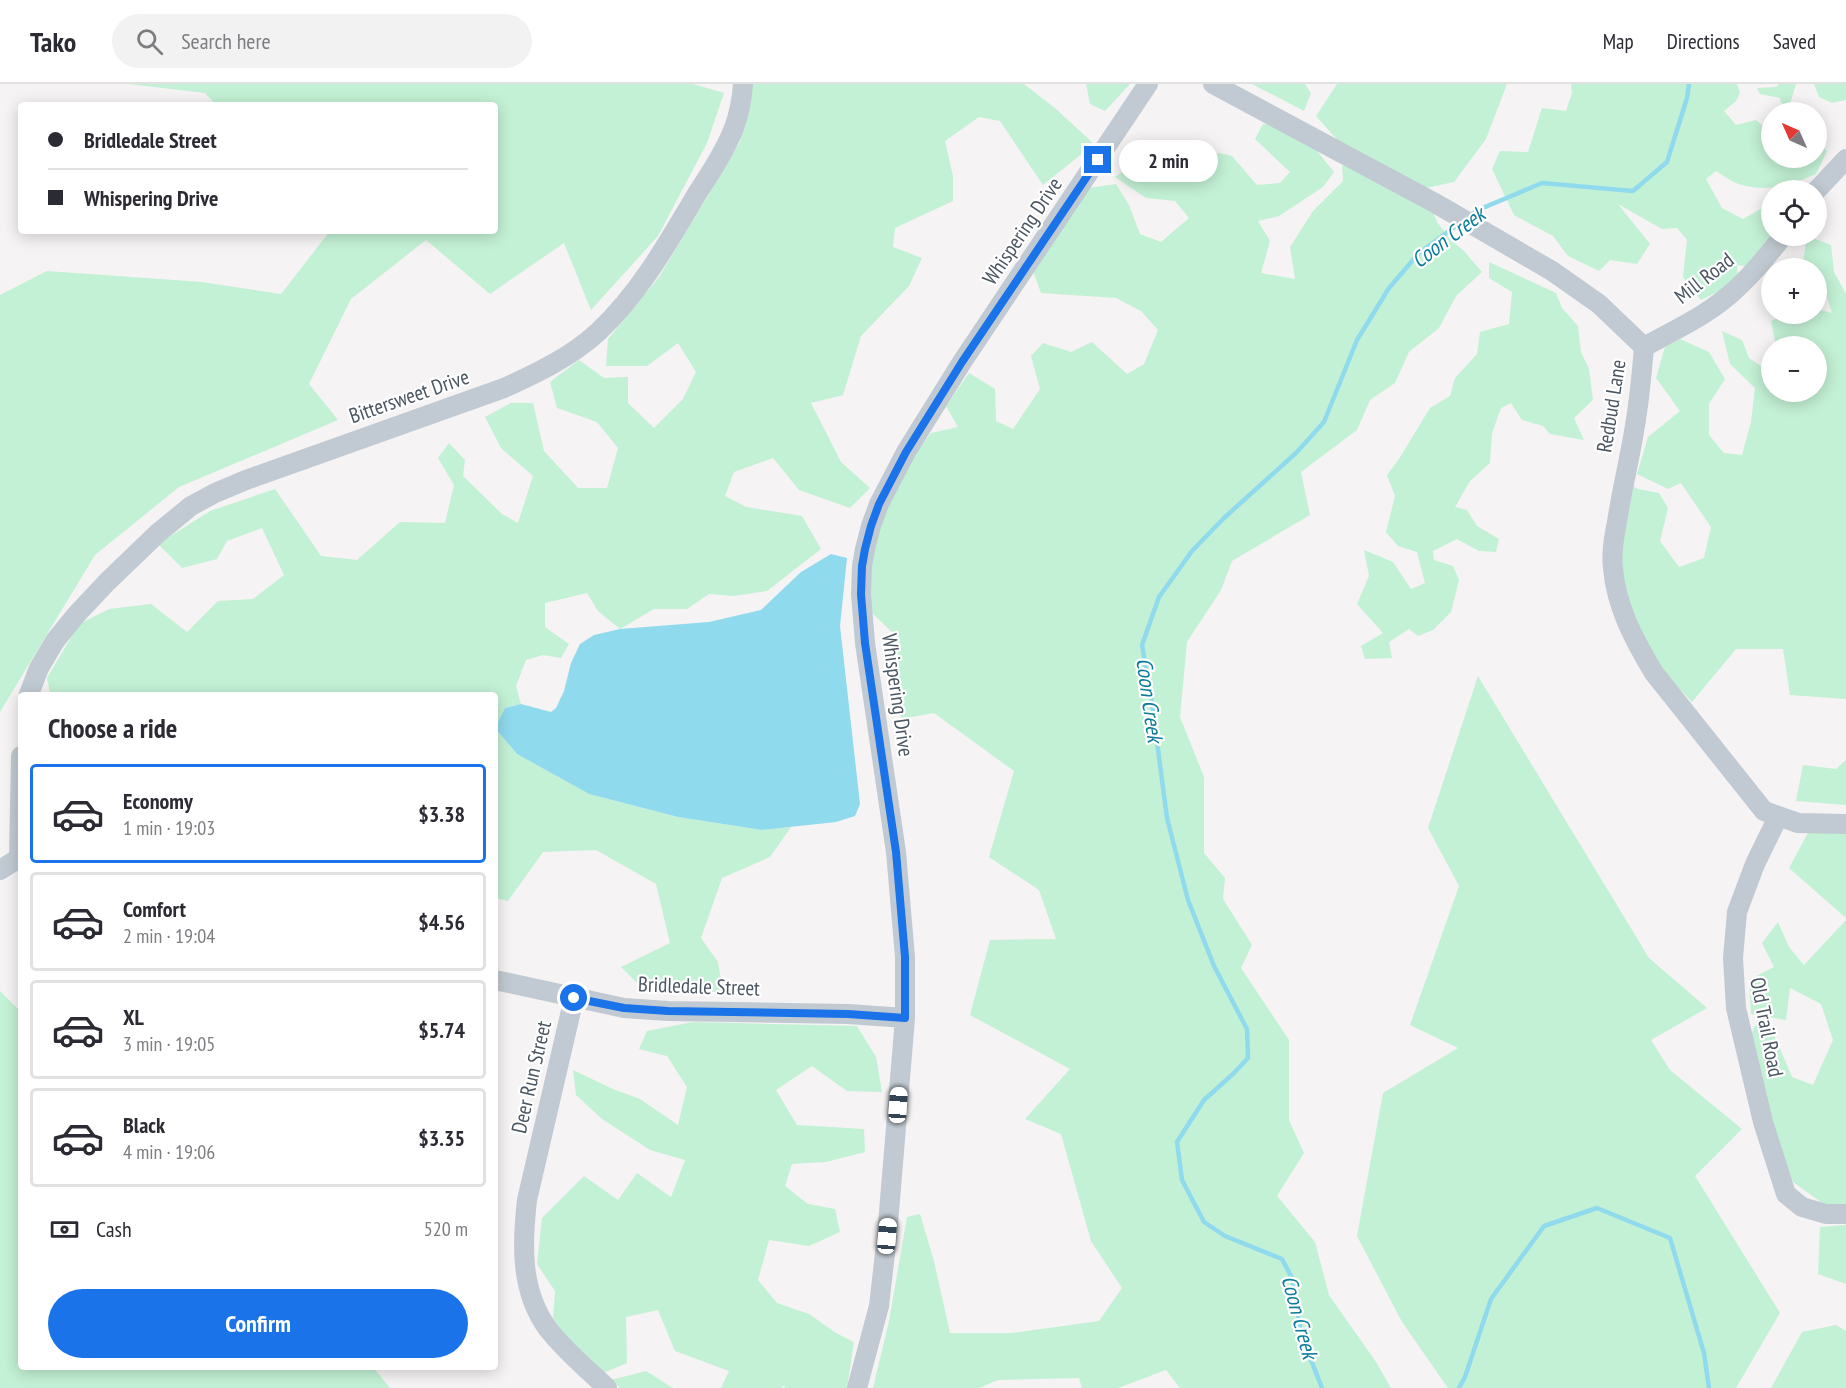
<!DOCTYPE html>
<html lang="en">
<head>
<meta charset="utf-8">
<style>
  body { margin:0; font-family:"PT Sans Narrow",sans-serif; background:#f2f2f3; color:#2b2b33; height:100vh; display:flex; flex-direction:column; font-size:22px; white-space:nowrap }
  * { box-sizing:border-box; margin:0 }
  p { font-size:20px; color:#7c7c81 }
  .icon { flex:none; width:33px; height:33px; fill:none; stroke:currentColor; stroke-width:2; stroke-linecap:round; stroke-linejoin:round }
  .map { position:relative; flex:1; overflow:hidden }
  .side { position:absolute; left:18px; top:608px; width:480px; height:678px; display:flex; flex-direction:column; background:#fff; border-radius:6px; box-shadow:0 3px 15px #0003 }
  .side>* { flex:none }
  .banner { position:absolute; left:18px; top:18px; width:480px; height:132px; border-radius:6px; box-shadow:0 3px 15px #0003; display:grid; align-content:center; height:132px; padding:0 30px; background:#fff }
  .needle { width:39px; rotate:315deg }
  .buttons { position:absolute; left:1761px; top:18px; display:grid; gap:12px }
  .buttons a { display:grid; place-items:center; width:66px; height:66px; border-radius:50%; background:#fff; box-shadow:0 3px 15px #0003; font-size:30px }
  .end { position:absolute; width:27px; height:27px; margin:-14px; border:8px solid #1a73e8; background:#fff; box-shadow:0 0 0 3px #fff }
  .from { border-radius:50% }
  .bubble { position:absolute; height:42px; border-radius:21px; background:#fff; box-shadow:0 3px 15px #0003; font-size:20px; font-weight:600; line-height:42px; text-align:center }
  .car { position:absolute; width:18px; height:36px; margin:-18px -9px; border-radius:8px; box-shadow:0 0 4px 2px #0007; background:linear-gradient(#fff 24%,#345 0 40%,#fff 0 76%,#345 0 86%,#fff 0) }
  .banner b { display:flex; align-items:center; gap:21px; height:57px; font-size:22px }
  .banner b+b { border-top:2px solid #e1e1e2 }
  .banner i { width:15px; height:15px; background:#2b2b33 }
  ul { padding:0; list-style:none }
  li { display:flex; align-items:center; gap:18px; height:99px; margin:0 12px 9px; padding:0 18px; border:3px solid #e1e1e2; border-radius:6px }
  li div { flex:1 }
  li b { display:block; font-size:22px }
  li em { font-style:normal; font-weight:600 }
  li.active { border-color:#1a73e8 }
  li>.icon { width:54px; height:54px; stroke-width:1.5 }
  h2 { padding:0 30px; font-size:27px; line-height:72px }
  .pay { display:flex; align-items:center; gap:15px; height:66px; padding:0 30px; font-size:22px }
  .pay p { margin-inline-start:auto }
  .button { display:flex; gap:12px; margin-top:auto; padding:12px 30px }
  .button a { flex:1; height:69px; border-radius:36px; background:#1a73e8; color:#fff; font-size:24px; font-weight:600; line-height:69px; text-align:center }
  header { display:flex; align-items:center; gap:36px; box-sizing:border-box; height:84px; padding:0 30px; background:#fff; border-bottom:2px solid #e1e1e2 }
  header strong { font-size:28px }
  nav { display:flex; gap:33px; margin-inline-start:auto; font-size:21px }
  .search { width:420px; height:54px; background:#f2f2f3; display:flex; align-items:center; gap:15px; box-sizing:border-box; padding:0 21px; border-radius:33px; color:#7c7c81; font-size:22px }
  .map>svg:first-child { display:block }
</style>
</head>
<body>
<header>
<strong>Tako</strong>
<div class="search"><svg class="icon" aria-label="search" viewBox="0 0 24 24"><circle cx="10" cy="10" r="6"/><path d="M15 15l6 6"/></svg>Search here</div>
<nav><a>Map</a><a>Directions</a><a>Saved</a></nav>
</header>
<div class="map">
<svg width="1846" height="1304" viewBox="0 0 1846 1304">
  <rect width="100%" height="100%" fill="#f5f3f3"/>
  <!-- green -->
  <path fill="#c3f1d5" d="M 128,0 L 693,0 L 724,9 L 707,59 L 658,152 L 591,226 L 564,159 L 490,210 L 426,156 L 351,215 L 309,300 L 338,336 L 179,403 L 95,471 L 0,628 L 0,211 L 47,187 L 202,198 L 281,210 L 330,147 L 495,147 L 495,21 L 216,21 L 205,9 Z
    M 751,0 L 1024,0 L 1056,25 L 1094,60 L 1043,101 L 1000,37 L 979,33 L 945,57 L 953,92 L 953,117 L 895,144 L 893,163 L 922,174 L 909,202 L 861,252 L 843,311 L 811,319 L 841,378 L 870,404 L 850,424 L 799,406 L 773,374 L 734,388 L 725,412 L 746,423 L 802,432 L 821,465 L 767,507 L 733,512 L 709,510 L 687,525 L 654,525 L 620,545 L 598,527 L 587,509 L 545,519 L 545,543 L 569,560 L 561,574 L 543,571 L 526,576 L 516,602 L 521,620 L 505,624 L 495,644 L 495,610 L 49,610 L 50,609 L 47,594 L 79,540 L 109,525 L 151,520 L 187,548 L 218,517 L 253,515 L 284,491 L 262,444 L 227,457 L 217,475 L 182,484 L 158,460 L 210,427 L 275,405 L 321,472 L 357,476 L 400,438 L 445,439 L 454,401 L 438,374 L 449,359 L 465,376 L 463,392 L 502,430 L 518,439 L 533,392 L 501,364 L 485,333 L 511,319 L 533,319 L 544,367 L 578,404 L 607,404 L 618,364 L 597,338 L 557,324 L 550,298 L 579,276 L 604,294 L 628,293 L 628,319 L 654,344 L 683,315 L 696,288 L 678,259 L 647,282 L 606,282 L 608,255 L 659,193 L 740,58 Z
    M 1086,0 L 1130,0 L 1105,27 L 1090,20 Z
    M 1252,0 L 1305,0 L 1311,9 L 1304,27 Z
    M 1337,0 L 1507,0 L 1486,55 L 1454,98 L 1426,104 L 1341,60 L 1316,32 Z
    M 1571,0 L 1737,0 L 1740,9 L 1736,17 L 1724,27 L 1736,41 L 1756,36 L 1771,49 L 1772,74 L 1816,74 L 1817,57 L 1827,67 L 1816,90 C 1791,101 1769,108 1742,101 C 1733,99 1724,92 1716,87 L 1706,95 L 1722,124 L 1743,135 L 1771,119 L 1772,152 L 1751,183 L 1737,181 L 1738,198 L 1701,216 L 1683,193 L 1687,156 L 1677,144 L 1662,145 L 1618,120 L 1650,160 L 1637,180 L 1610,176 L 1599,187 L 1568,172 L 1553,152 L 1514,131 L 1492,85 L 1500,67 L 1528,68 L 1542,24 L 1566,27 L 1572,9 Z
    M 1779,0 L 1796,0 L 1788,26 L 1781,18 L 1780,14 L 1760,10 L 1757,4 L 1776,3 Z
    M 1814,0 L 1846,0 L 1846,16 L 1832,19 L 1819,13 Z
    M 1263,40 L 1280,42 L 1313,62 L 1334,88 L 1323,103 L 1279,132 L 1258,137 L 1270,157 L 1261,189 L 1295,195 L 1290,163 L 1313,127 L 1343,97 L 1342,82 L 1354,81 L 1430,121 L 1437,138 L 1451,156 L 1464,167 L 1482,188 L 1456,212 L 1439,244 L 1409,268 L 1395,299 L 1370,316 L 1357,346 L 1301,388 L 1310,431 L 1232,477 L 1221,506 L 1187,558 L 1180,633 L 1204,693 L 1204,769 L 1225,794 L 1223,815 L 1252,861 L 1241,884 L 1289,956 L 1289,1036 L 1304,1069 L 1277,1112 L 1315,1158 L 1329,1211 L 1376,1278 L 1391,1304 L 1180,1304 L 1166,1286 L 1118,1304 L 1082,1304 L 1079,1294 L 998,1296 L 979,1304 L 873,1304 L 889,1237 L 907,1133 L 920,1130 L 934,1177 L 950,1249 L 1012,1249 L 1099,1237 L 1122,1204 L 1091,1157 L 1061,1050 L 1025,1035 L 1070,985 L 970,931 L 990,856 L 1056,855 L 1039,806 L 989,773 L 1014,687 L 934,629 L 901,635 L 896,552 L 870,527 L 870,474 L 881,436 L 903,385 L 931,349 L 958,343 L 946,322 L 969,289 L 995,305 L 996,337 L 1013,345 L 1040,305 L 1031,272 L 1043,259 L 1071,268 L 1092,258 L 1127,290 L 1144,280 L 1158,246 L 1141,227 L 1116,214 L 1041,209 L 1033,187 L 1088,104 L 1116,100 L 1129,121 L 1140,150 L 1161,158 L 1189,134 L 1175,117 L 1146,114 L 1115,93 L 1128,84 L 1220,69 L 1232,72 L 1257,101 L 1280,99 L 1290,88 L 1255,55 Z
    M 1807,152 L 1831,161 L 1834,188 L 1846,210 L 1846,615 L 1790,611 L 1783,565 L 1736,565 L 1692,618 L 1656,580 L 1626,518 L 1620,464 L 1628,400 L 1638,405 L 1659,409 L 1668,424 L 1660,457 L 1679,483 L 1704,474 L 1711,443 L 1681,399 L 1668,405 L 1637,390 L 1648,353 L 1680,327 L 1656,294 L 1665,263 L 1680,255 L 1709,268 L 1725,295 L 1709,320 L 1709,351 L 1724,369 L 1742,371 L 1751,338 L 1755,304 L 1730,280 L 1722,247 L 1742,256 L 1749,274 L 1764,284 L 1771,273 L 1772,308 L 1816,308 L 1816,262 L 1776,262 L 1771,237 L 1785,230 L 1816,230 L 1817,225 L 1832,229 L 1826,210 L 1817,203 L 1816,184 L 1802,184 Z
    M 1489,178 L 1556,209 L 1562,224 L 1578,242 L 1581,268 L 1589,285 L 1593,316 L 1574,334 L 1584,356 L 1550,350 L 1543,342 L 1522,336 L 1511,319 L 1501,324 L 1492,349 L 1490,379 L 1470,397 L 1455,423 L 1467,426 L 1477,442 L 1499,455 L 1496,468 L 1479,467 L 1457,455 L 1433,467 L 1434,476 L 1453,482 L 1459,496 L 1451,528 L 1433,546 L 1418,552 L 1409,545 L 1389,558 L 1392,574 L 1365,575 L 1361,562 L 1383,549 L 1357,520 L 1369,492 L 1364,466 L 1393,478 L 1411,505 L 1425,499 L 1417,468 L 1398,462 L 1386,448 L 1395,412 L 1387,391 L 1399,375 L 1430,324 L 1450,312 L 1455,294 L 1477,270 L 1480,248 L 1509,240 L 1512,208 L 1489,194 Z
    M 1478,592 L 1649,874 L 1707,924 L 1651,956 L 1670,986 L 1742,1045 L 1695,1092 L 1780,1229 L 1736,1304 L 1448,1304 L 1402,1238 L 1357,1152 L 1383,1009 L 1458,964 L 1410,941 L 1459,802 L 1428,744 Z
    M 495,644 L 517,670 L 589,710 L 678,733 L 762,746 L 791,743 L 770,773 L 722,794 L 701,854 L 718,878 L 723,908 L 646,908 L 621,883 L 670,859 L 656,800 L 596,766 L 543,768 L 508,817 L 495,814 Z
    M 1846,676 L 1846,721 L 1796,717 L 1803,681 L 1836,685 Z
    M 1811,743 L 1846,746 L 1846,834 L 1789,784 Z
    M 1846,836 L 1846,1122 L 1828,1123 L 1793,1098 L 1763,1019 L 1750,953 L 1755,941 L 1774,951 L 1792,993 L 1813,1001 L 1833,956 L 1821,920 L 1790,904 L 1786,936 L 1751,930 L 1749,896 L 1774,883 L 1762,859 L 1778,838 L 1789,863 L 1804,881 Z
    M 0,907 L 21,928 L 21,1282 L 373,1283 L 390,1304 L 0,1304 Z
    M 693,938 L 857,942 L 876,973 L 882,1008 L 847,1007 L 812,982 L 776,1006 L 797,1041 L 864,1045 L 865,1068 L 826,1078 L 792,1080 L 785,1102 L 808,1120 L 835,1125 L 840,1148 L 809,1162 L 769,1156 L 758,1196 L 777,1219 L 809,1230 L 836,1249 L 854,1258 L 847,1304 L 785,1304 L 784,1302 L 781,1304 L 721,1304 L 729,1287 L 675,1267 L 658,1226 L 626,1233 L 627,1279 L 601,1290 L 568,1259 L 553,1234 L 555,1207 L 537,1180 L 542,1134 L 584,1092 L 618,1116 L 637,1089 L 671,1113 L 685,1076 L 650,1066 L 602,1035 L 576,1011 L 573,986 L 613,1005 L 640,1015 L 678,1041 L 687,1003 L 667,972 L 639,965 L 647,947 Z
    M 1846,1141 L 1846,1200 L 1818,1190 L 1820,1143 Z
    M 1836,1241 L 1846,1247 L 1846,1304 L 1771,1304 L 1802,1248 Z
    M 646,1287 L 673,1304 L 620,1304 L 611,1296 Z"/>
  <!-- water -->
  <path fill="#90daee" d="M 831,470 L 847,474 L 840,542 L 860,720 L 855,732 L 836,738 L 762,746 L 678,733 L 589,710 L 517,670 L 495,644 L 505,624 L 521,620 L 551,628 L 556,624 L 564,607 L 571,579 L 580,560 L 594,551 L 620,545 L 709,538 L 761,526 L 801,488 Z"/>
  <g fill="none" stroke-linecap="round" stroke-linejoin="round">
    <!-- stream -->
    <path stroke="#90daee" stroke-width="4.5" d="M 1469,132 L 1478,126 L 1542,99 L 1633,107 L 1667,78 L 1687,14 L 1689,0
      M 1322,1304 L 1301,1250 L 1292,1194 L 1282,1175 L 1225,1152 L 1204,1138 L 1182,1096 L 1177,1058 L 1204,1016 L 1233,990 L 1248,974 L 1247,945 L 1214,882 L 1188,816 L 1167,734 L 1152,619 L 1142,561 L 1159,513 L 1192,467 L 1224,434 L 1297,368 L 1324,338 L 1357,256 L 1389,204 L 1419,169 L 1460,139
      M 1459,1304 L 1465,1293 L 1491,1215 L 1544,1142 L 1597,1124 L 1670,1154 L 1704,1269 L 1709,1304"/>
    <!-- minor -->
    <path stroke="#c1cad2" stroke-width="20" d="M 1213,0 L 1435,119 L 1552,187 L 1599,220 L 1644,263 C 1642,287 1640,311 1636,335 C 1631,370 1622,404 1617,438 C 1614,453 1611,469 1613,484 C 1616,522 1634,556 1654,589 L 1764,727 L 1798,739 L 1846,740
      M 1816,107 L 1846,75
      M 1644,263 C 1676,245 1710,230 1736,205 C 1754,189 1769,170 1783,152
      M 29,610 L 39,584 L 55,557 L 76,531 L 107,498 L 158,449 L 191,422 L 215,409 L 246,396 L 504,304 C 537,289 571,273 598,248 C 640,209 669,157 698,108 C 711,88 725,67 734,44 C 739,30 742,15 743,0
      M 1778,733 L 1755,780 L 1737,828 L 1733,874 L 1736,924 L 1763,1038 L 1786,1110 L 1802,1123 L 1826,1130 L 1846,1130
      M 19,774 L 21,672
      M 0,786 L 19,774
      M 495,896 L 624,924 L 668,927 L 848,930 L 905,934
      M 574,914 L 527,1116 C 522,1160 520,1207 548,1245 C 565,1267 587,1285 607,1304
      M 857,1304 L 879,1222 L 887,1152 L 905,934 L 905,873 L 896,768 L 865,559 L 861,510 L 862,482 L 865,465 L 871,442 L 879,420 L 906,368 L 962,278 L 1148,0"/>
  </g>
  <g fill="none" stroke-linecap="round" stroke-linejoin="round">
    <!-- route -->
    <path stroke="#1a73e8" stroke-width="8" d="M 574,914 L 624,924 L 668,927 L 848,930 L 905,934 L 905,873 L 896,768 L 865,559 L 861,510 L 862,482 L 865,465 L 871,442 L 879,420 L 906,368 L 962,278 L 1098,76"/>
  </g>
  <g text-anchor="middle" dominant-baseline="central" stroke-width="4.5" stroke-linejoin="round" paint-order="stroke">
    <!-- street labels -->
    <g font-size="21" fill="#4a5661" stroke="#fff">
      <text transform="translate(1022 147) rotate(-56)">Whispering Drive</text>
      <text transform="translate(1704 194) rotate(-38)">Mill Road</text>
      <text transform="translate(409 312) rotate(-19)">Bittersweet Drive</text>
      <text transform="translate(1611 322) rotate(-81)">Redbud Lane</text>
      <text transform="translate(898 611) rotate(82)">Whispering Drive</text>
      <text transform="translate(699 902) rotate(2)">Bridledale Street</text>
      <text transform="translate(1767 943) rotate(79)">Old Trail Road</text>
      <text transform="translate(531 993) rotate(-77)">Deer Run Street</text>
    </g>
    <!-- water labels -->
    <g font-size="22" font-style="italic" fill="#0c7c9b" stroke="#fff">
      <text transform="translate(1448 153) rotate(-37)">Coon Creek</text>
      <text transform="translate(1150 616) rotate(82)">Coon Creek</text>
      <text transform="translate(1300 1233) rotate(75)">Coon Creek</text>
    </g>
  </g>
</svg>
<div class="buttons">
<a><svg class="needle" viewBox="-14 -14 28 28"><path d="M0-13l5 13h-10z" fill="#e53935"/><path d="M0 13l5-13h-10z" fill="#7c7c81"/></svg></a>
<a><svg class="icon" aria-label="locate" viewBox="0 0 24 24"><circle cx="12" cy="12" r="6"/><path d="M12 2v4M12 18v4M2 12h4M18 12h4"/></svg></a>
<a>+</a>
<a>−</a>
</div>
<i class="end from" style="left:574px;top:914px"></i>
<i class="end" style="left:1098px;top:76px"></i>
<div class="bubble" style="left:1119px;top:56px;width:99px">2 min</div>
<i class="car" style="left:898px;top:1021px;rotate:4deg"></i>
<i class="car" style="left:887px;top:1152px;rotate:5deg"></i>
<div class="banner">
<b><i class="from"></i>Bridledale Street</b>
<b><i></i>Whispering Drive</b>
</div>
<section class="side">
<h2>Choose a ride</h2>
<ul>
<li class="active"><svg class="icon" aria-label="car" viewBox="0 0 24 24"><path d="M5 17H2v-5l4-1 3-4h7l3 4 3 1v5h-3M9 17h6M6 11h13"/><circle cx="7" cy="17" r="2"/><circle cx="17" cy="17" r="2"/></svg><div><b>Economy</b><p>1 min · 19:03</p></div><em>$3.38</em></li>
<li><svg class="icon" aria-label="car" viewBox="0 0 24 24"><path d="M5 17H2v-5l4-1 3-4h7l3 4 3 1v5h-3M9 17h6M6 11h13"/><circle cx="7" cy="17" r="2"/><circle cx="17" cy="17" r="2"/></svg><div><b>Comfort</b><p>2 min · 19:04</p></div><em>$4.56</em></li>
<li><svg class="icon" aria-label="car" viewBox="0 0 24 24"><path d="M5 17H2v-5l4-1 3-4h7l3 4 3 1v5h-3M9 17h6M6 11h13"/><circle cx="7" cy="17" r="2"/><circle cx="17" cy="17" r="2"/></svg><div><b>XL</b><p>3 min · 19:05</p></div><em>$5.74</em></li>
<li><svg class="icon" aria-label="car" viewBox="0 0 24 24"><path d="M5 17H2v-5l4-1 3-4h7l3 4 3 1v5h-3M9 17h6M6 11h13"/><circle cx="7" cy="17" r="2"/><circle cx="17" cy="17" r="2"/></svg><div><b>Black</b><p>4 min · 19:06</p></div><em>$3.35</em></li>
</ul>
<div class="pay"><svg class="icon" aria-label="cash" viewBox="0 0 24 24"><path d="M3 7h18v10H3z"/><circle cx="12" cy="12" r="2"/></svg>Cash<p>520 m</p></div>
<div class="button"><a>Confirm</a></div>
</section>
</div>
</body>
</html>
